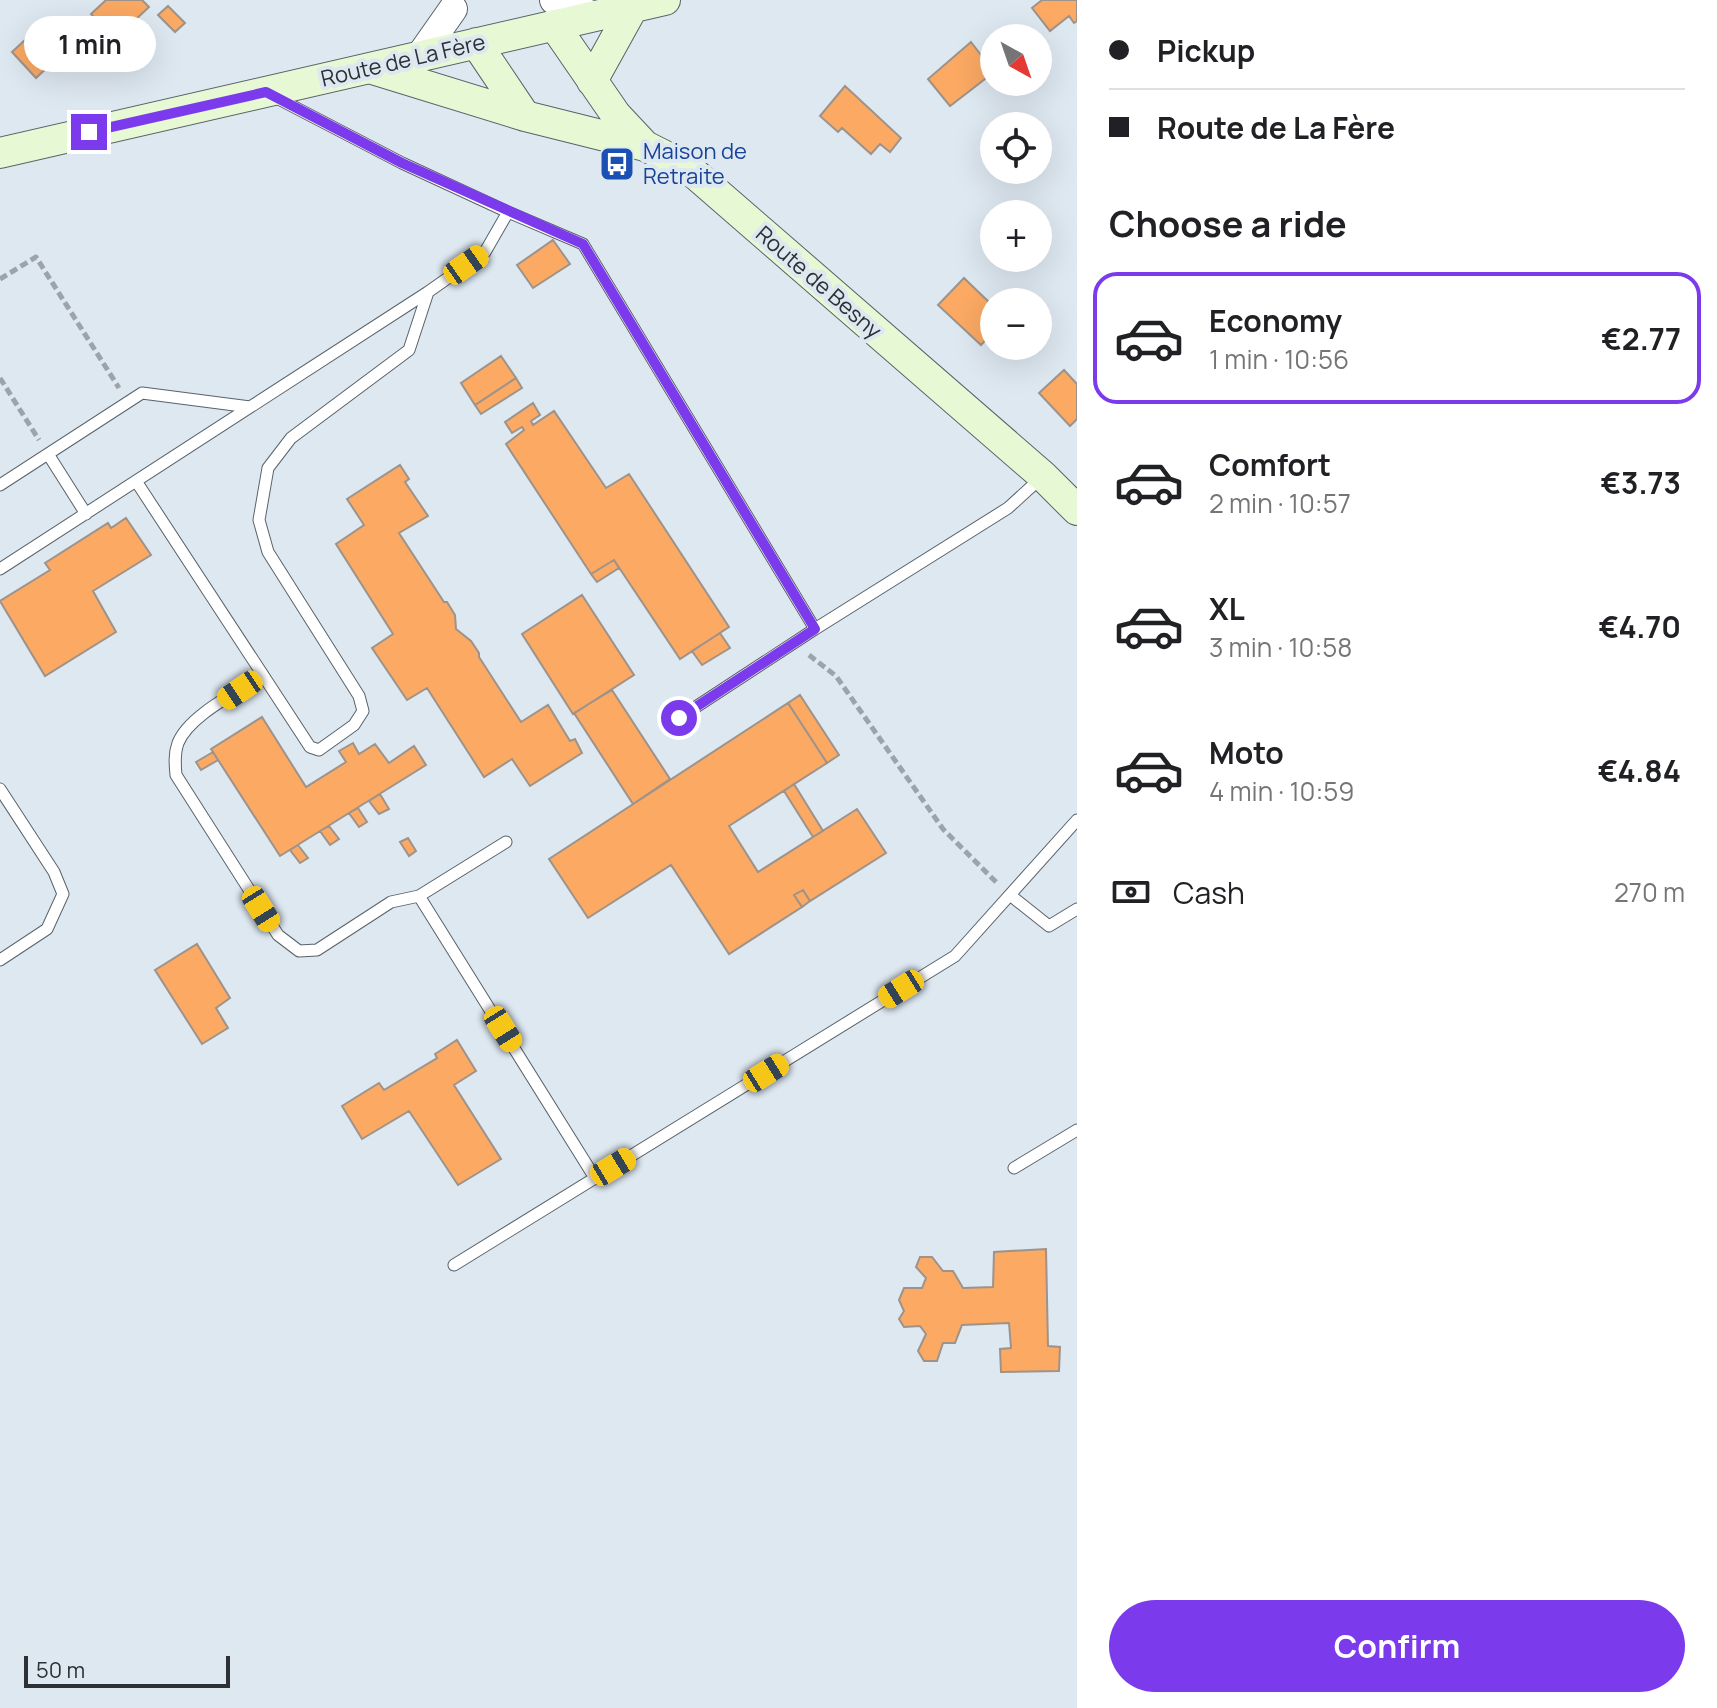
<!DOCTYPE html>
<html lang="en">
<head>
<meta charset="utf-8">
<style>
  body { margin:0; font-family:Manrope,sans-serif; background:#f6f6f6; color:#202124; height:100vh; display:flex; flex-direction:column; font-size:30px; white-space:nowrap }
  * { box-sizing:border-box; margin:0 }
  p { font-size:26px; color:#757577 }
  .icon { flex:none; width:44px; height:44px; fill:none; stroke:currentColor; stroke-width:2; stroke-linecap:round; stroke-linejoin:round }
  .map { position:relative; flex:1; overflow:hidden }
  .drawer { display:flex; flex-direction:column; background:#fff; width:640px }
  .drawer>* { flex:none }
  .guide { display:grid; align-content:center; height:176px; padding:0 32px; background:#fff }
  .needle { width:52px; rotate:140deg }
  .tools { position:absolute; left:980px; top:24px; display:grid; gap:16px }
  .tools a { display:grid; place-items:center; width:72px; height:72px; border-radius:50%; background:#fff; box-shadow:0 8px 32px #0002; font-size:40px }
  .scale { position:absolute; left:24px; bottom:20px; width:206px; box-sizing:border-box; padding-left:8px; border:4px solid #2d3135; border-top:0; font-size:22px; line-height:28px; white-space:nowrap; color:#2d3135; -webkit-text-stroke:6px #dee8f1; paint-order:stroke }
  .end { position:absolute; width:36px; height:36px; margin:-18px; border:10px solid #7c3aed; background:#fff; box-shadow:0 0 0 4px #fff }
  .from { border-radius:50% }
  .bubble { position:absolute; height:56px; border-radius:28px; background:#fff; box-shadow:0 8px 32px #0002; font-size:26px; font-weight:700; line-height:56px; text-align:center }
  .car { position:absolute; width:24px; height:48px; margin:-24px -12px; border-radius:10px; box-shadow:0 0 6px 2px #0007; background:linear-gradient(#f5c518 24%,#345 0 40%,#f5c518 0 76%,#345 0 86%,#f5c518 0) }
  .guide b { display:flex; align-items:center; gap:28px; height:76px; font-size:30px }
  .guide b+b { border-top:2px solid #e0e0e0 }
  .guide i { width:20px; height:20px; background:#202124 }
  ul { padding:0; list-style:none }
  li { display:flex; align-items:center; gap:24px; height:132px; margin:0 16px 12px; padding:0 16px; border:4px solid transparent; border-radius:24px }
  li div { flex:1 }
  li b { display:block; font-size:30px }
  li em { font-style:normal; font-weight:700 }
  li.active { border-color:#7c3aed }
  li>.icon { width:72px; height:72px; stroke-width:1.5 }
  h2 { padding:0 32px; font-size:36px; line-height:96px }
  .pay { display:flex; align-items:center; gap:20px; height:88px; padding:0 32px; font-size:30px }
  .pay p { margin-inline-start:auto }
  .action { display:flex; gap:16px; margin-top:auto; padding:16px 32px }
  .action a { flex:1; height:92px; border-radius:48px; background:#7c3aed; color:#fff; font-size:32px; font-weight:700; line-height:92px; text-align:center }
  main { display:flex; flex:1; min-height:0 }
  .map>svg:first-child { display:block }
</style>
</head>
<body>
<main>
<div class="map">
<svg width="1077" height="1708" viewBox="0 0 1077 1708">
  <rect width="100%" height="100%" fill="#dee8f1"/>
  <!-- building -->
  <path fill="#fba963" stroke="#9d938b" stroke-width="2" d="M 106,0 L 142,0 L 149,7 L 115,39 L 91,14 Z
    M 1042,0 L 1077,0 L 1077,21 L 1074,23 L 1069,16 L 1050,31 L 1032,8 Z
    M 168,6 L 185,23 L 175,32 L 158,15 Z
    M 42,24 L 66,50 L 36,78 L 12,52 Z
    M 971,42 L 994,72 L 950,106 L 928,79 Z
    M 845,86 L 901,138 L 890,152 L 880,144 L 871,154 L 842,128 L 838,132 L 820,116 Z
    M 553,240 L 570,264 L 533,288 L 517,265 Z
    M 964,278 L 994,307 L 994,331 L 981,345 L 938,305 Z
    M 501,356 L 516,378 L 475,405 L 461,383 Z
    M 1064,370 L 1077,384 L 1077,419 L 1070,426 L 1039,393 Z
    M 516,378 L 522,388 L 481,414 L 475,405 Z
    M 533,403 L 540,415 L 531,421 L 533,425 L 554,411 L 606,488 L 629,474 L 729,627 L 680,659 L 614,560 L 591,574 L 506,444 L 524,430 L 522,427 L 512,433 L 505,422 Z
    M 400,465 L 409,479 L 405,482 L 428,516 L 399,533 L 444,602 L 447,602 L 455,615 L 456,629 L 471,641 L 479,653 L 479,657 L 521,722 L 548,705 L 570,741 L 575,739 L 582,753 L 530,786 L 512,759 L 484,777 L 427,688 L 407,700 L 372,648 L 393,634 L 336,544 L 364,525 L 347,499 Z
    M 126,518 L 151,555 L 93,591 L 116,632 L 45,676 L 0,601 L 50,570 L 45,563 L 108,523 L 111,528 Z
    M 614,560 L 619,568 L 597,582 L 591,574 Z
    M 582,595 L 634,675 L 573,714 L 522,634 Z
    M 720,633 L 730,648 L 702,665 L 692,651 Z
    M 612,690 L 670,779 L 633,804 L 574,713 Z
    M 800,695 L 839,755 L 827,763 L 788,703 Z
    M 788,703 L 827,763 L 729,826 L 758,872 L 857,809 L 886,853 L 810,901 L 803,890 L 794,895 L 802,907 L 729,954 L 671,865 L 588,918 L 549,859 Z
    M 262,717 L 306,787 L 346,762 L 339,751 L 353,743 L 359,754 L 375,744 L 389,763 L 414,746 L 426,765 L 280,856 L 211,749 Z
    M 213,752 L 218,760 L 201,770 L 196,762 Z
    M 794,784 L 823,831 L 813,837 L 784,791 Z
    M 380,794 L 389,809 L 379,814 L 369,801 Z
    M 358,808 L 367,822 L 359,827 L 349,813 Z
    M 329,826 L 339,839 L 330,845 L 320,831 Z
    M 408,838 L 416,851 L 409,856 L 400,842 Z
    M 298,845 L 308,858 L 300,863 L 290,850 Z
    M 803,890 L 810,901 L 802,907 L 794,895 Z
    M 197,944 L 230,998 L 216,1008 L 228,1028 L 202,1044 L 155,970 Z
    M 457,1040 L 476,1071 L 454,1085 L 501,1159 L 458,1185 L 409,1111 L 362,1139 L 342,1106 L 379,1083 L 384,1090 L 437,1058 L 435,1054 Z
    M 1046,1249 L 1048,1346 L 1060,1347 L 1059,1371 L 1001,1372 L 1000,1349 L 1011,1348 L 1009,1323 L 962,1325 L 955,1343 L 943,1343 L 937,1361 L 924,1361 L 918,1351 L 926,1334 L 920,1326 L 904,1327 L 899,1319 L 904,1311 L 899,1300 L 904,1288 L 922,1288 L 926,1278 L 916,1267 L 920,1257 L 932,1257 L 943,1271 L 953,1271 L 963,1288 L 993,1287 L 994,1252 Z"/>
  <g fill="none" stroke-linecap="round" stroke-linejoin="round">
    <defs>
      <path id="service" d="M 508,212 L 583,244 L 815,629 L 679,718
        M 48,454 L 86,514
        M 136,481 L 310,747 L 319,750 L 354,725 L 363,711 L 359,696 L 268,552 L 259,520 L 268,468 L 291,438 L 409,350 L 428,292
        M 0,485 L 142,393 L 250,407
        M 0,569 L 428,292 L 485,252 L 508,212 L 402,163 L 273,96
        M 815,629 L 1008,508 L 1043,476
        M 263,675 C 238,692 189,715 178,743 C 174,754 175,765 176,775 L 278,935 L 299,951 L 317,950 L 391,902 L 419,896 L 506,842
        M 0,789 L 54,872 L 63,894 L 47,929 L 0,960
        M 1010,895 L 1049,926 L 1077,909
        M 419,896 L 595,1178
        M 1014,1168 L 1077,1130
        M 454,1265 L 955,956 L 1077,820"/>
      <path id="tertiary" d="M 554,0 L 594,16
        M 420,56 L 453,9"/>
      <path id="secondary" d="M 554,25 L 616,115 L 645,146
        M 476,43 L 525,116
        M 369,68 L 525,116 L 645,146 L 687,167 L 1043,476 L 1077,510
        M 592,81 L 633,7
        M 0,153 L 665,0"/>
    </defs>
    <!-- service casing -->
    <use href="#service" stroke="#596269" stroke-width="13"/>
    <!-- tertiary casing -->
    <use href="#tertiary" stroke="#596269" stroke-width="30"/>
    <!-- secondary casing -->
    <use href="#secondary" stroke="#596269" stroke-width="32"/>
    <!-- path -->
    <path stroke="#9ca4ab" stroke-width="5" stroke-dasharray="8 4" stroke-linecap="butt" d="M 0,279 L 36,257 L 119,388
      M 0,378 L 39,440
      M 809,655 L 836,676 L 943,829 L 998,884"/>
    <!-- service -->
    <use href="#service" stroke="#fff" stroke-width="11"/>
    <!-- tertiary -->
    <use href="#tertiary" stroke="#fff" stroke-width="28"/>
    <!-- secondary -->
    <use href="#secondary" stroke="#e7f9d4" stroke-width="30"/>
  </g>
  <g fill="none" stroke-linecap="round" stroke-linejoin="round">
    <!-- route -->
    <path stroke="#7c3aed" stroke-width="10" d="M 89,132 L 266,92 L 402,163 L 583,244 L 815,629 L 679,718"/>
  </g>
  <!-- icons -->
  <defs>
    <symbol id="bus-square" viewBox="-11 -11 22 22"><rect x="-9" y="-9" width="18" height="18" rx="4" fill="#1a4fb4" stroke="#dee8f1"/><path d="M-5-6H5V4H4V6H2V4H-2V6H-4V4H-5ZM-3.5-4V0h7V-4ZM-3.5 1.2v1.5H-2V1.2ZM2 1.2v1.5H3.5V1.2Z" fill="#fff"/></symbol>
  </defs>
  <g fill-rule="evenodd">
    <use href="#bus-square" x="597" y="144" width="40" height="40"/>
  </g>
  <g text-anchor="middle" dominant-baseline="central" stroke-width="8" stroke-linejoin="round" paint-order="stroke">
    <!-- street labels -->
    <g font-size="22" fill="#2d3135" stroke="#dee8f1">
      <text transform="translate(403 60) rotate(-13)">Route de La Fère</text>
      <text transform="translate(819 282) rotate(41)">Route de Besny</text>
    </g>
    <!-- transit labels -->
    <g font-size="22" fill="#164399" stroke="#dee8f1" text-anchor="start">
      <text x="643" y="151">Maison de<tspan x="643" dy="25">Retraite</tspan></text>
    </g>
  </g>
</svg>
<div class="tools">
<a><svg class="needle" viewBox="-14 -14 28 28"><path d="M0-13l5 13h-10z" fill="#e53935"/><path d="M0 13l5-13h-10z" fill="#757577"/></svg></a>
<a><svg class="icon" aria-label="locate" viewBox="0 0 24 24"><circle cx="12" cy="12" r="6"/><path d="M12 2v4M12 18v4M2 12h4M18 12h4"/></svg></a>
<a>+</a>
<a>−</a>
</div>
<div class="scale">50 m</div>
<i class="end from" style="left:679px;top:718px"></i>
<i class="end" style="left:89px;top:132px"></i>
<div class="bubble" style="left:24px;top:16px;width:132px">1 min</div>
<i class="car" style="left:466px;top:265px;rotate:55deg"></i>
<i class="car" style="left:240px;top:690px;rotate:236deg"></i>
<i class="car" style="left:261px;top:909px;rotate:148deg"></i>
<i class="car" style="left:901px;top:989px;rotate:238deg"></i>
<i class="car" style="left:503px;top:1029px;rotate:148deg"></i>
<i class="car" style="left:766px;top:1073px;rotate:58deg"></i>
<i class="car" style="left:613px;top:1167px;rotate:59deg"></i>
</div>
<section class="drawer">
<div class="guide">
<b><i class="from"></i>Pickup</b>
<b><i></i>Route de La Fère</b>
</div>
<h2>Choose a ride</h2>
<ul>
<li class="active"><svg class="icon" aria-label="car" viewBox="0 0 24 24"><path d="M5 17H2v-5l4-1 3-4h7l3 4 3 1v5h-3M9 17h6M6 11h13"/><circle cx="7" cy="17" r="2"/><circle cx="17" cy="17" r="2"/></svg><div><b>Economy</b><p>1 min · 10:56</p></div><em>€2.77</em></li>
<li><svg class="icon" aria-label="car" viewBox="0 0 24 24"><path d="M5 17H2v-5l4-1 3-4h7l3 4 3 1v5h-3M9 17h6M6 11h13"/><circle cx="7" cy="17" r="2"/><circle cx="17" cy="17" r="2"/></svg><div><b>Comfort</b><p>2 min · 10:57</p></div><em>€3.73</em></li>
<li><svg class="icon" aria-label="car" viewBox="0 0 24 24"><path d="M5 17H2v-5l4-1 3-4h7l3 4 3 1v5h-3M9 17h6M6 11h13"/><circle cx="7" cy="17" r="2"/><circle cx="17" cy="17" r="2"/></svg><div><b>XL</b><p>3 min · 10:58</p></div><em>€4.70</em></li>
<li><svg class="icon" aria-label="car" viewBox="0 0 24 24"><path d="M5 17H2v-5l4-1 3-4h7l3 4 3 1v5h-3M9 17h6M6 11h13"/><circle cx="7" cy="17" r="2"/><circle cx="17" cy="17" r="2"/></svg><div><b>Moto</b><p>4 min · 10:59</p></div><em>€4.84</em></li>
</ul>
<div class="pay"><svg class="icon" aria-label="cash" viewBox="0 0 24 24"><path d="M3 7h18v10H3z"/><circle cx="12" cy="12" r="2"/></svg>Cash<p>270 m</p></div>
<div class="action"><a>Confirm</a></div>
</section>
</main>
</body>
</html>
